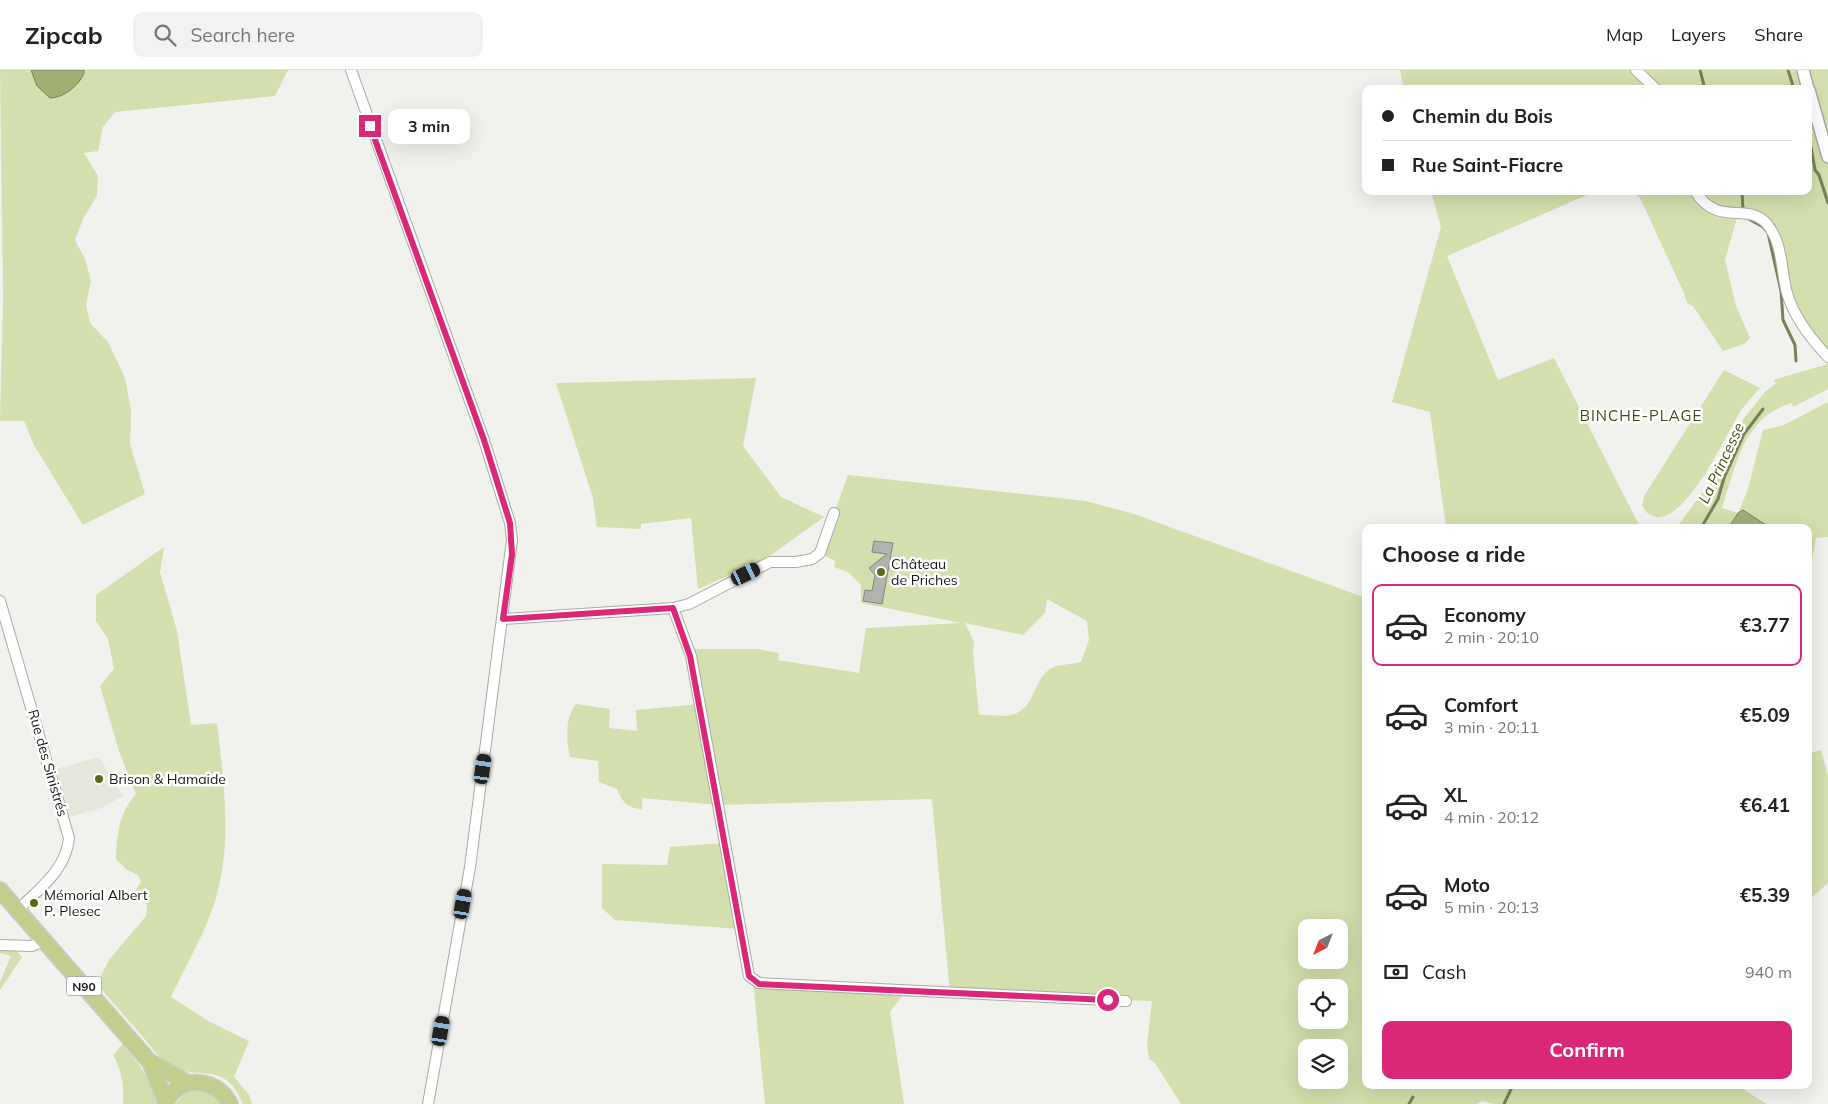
<!DOCTYPE html>
<html lang="en">
<head>
<meta charset="utf-8">
<style>
  body { margin:0; font-family:Mulish,sans-serif; background:#f2f2f2; color:#222; height:100vh; display:flex; flex-direction:column; font-size:19px; white-space:nowrap }
  * { box-sizing:border-box; margin:0 }
  p { font-size:16px; color:#767676 }
  .icon { flex:none; width:28px; height:28px; fill:none; stroke:currentColor; stroke-width:2; stroke-linecap:round; stroke-linejoin:round }
  .map { position:relative; flex:1; overflow:hidden }
  .sheet { position:absolute; left:1362px; top:454px; width:450px; height:565px; display:flex; flex-direction:column; background:#fff; border-radius:10px; box-shadow:0 5px 20px #0002 }
  .sheet>* { flex:none }
  .guide { position:absolute; left:1362px; top:15px; width:450px; height:110px; border-radius:10px; box-shadow:0 5px 20px #0002; display:grid; align-content:center; height:110px; padding:0 20px; background:#fff }
  .needle { width:32px; rotate:222deg }
  .fabs { position:absolute; left:1298px; top:849px; display:grid; gap:10px }
  .fabs a { display:grid; place-items:center; width:50px; height:50px; border-radius:10px; background:#fff; box-shadow:0 5px 20px #0002; font-size:25px }
  .end { position:absolute; width:22px; height:22px; margin:-11px; border:6px solid #db2777; background:#fff; box-shadow:0 0 0 2px #fff }
  .from { border-radius:50% }
  .bubble { position:absolute; height:35px; border-radius:10px; background:#fff; box-shadow:0 5px 20px #0002; font-size:16px; font-weight:700; line-height:35px; text-align:center }
  .car { position:absolute; width:15px; height:30px; margin:-15px -8px; border-radius:6px; box-shadow:0 0 4px 1px #0007; background:linear-gradient(#222 24%,#8ab4d8 0 40%,#222 0 76%,#8ab4d8 0 86%,#222 0) }
  .guide b { display:flex; align-items:center; gap:18px; height:48px; font-size:19px }
  .guide b+b { border-top:1px solid #e0e0e0 }
  .guide i { width:12px; height:12px; background:#222 }
  ul { padding:0; list-style:none }
  li { display:flex; align-items:center; gap:15px; height:82px; margin:0 10px 8px; padding:0 10px; border:2px solid transparent; border-radius:10px }
  li div { flex:1 }
  li b { display:block; font-size:19px }
  li em { font-style:normal; font-weight:700 }
  li.current { border-color:#db2777 }
  li>.icon { width:45px; height:45px; stroke-width:1.5 }
  h2 { padding:0 20px; font-size:22px; line-height:60px }
  .pay { display:flex; align-items:center; gap:12px; height:55px; padding:0 20px; font-size:19px }
  .pay p { margin-inline-start:auto }
  .button { display:flex; gap:10px; margin-top:auto; padding:10px 20px }
  .button a { flex:1; height:58px; border-radius:10px; background:#db2777; color:#fff; font-size:20px; font-weight:700; line-height:58px; text-align:center }
  header { display:flex; align-items:center; gap:30px; box-sizing:border-box; height:70px; padding:0 25px; background:#fff; border-bottom:1px solid #e0e0e0 }
  header strong { font-size:24px }
  nav { display:flex; gap:28px; margin-inline-start:auto; font-size:18px }
  .search { width:350px; height:45px; background:#f2f2f2; display:flex; align-items:center; gap:12px; box-sizing:border-box; padding:0 18px; border-radius:10px; color:#767676; font-size:19px }
  .map>svg:first-child { display:block }
</style>
</head>
<body>
<header>
<strong>Zipcab</strong>
<div class="search"><svg class="icon" aria-label="search" viewBox="0 0 24 24"><circle cx="10" cy="10" r="6"/><path d="M15 15l6 6"/></svg>Search here</div>
<nav><a>Map</a><a>Layers</a><a>Share</a></nav>
</header>
<div class="map">
<svg width="1828" height="1034" viewBox="0 0 1828 1034">
  <rect width="100%" height="100%" fill="#f1f2ed"/>
  <!-- built -->
  <path fill="#e4e7db" d="M 99,687 L 123,726 L 101,738 L 69,747 L 53,700 Z"/>
  <!-- green -->
  <path fill="#d3dfac" fill-rule="evenodd" d="M 0,0 L 31,0 L 37,16 L 50,28 C 66,28 75,14 84,3 L 84,0 L 288,0 L 275,26 L 115,42 L 103,57 L 98,81 L 84,83 L 98,106 L 97,126 L 83,149 L 75,170 L 85,189 L 91,211 L 86,235 L 90,253 L 108,272 L 125,308 L 131,340 L 130,374 L 145,424 L 83,455 L 34,375 L 24,351 L 0,351 L 3,227 Z
    M 1400,0 L 1828,0 L 1828,287 L 1801,253 L 1778,175 L 1763,150 L 1738,144 L 1725,190 L 1736,236 L 1750,268 L 1744,274 L 1723,281 L 1693,236 L 1687,233 L 1684,223 L 1641,130 L 1633,121 L 1809,121 L 1809,19 L 1404,19 Z
    M 1431,121 L 1596,121 L 1447,186 L 1498,310 L 1554,288 L 1640,457 L 1446,457 L 1430,342 L 1392,332 L 1441,157 Z
    M 1828,294 L 1828,319 L 1793,337 L 1792,333 C 1743,347 1736,395 1722,438 L 1738,443 L 1748,419 L 1763,360 L 1784,355 L 1828,332 L 1828,467 L 1816,468 L 1812,490 L 1809,492 L 1809,458 L 1769,457 L 1743,440 L 1738,443 L 1729,457 L 1676,458 L 1714,407 L 1744,348 L 1765,322 L 1776,313 L 1773,310 Z
    M 1724,300 L 1760,318 C 1754,325 1748,331 1742,339 C 1729,357 1683,466 1649,444 C 1646,443 1644,438 1642,436 L 1644,426 Z
    M 756,308 L 743,376 L 781,427 L 824,447 L 764,490 L 698,519 L 691,448 L 641,454 L 641,459 L 597,457 L 593,428 L 556,313 Z
    M 848,405 L 1086,431 L 1134,444 L 1366,528 L 1366,1015 L 1736,1015 L 1767,1034 L 1495,1034 L 1482,1031 L 1477,1034 L 1181,1034 L 1155,993 L 1149,989 L 1147,975 L 1152,931 L 950,924 L 932,729 L 717,735 L 642,728 L 642,739 C 627,738 623,733 617,719 L 599,712 L 598,691 L 570,687 C 566,669 565,648 576,634 L 610,639 L 609,658 L 637,661 L 636,640 L 699,634 L 687,579 L 757,579 L 779,583 L 778,590 L 859,603 L 866,558 L 961,553 L 861,533 L 861,515 L 848,502 L 834,497 L 835,491 L 820,483 ZM 1047,529 L 1087,551 L 1089,570 L 1081,592 C 1073,594 1062,594 1054,597 C 1033,605 1037,637 1014,644 C 1003,648 991,644 979,645 L 973,583 L 974,572 L 965,553 L 1023,565 L 1045,543 ZM 1306,858 L 1339,858 L 1339,890 L 1306,890 ZM 1306,918 L 1339,918 L 1339,950 L 1306,950 ZM 1306,978 L 1339,978 L 1339,1010 L 1306,1010 Z
    M 164,477 L 160,502 L 177,561 L 191,655 L 217,653 C 223,707 232,766 218,820 C 209,857 187,893 171,927 L 210,952 L 249,971 L 234,1007 L 249,1025 L 252,1034 L 243,1034 C 224,988 199,1013 170,995 C 159,988 151,977 143,967 C 128,950 112,932 97,914 L 109,890 L 146,846 L 147,835 L 134,822 L 141,812 L 138,805 L 127,800 L 116,789 C 117,764 119,743 136,724 L 119,681 L 100,616 L 114,599 L 108,569 L 96,551 L 96,525 Z
    M 1821,680 L 1828,705 L 1828,813 L 1809,830 L 1809,683 Z
    M 724,773 L 740,859 L 615,850 L 602,838 L 602,794 L 667,795 L 670,777 Z
    M 0,879 L 16,881 L 22,887 L 0,920 L 0,912 L 11,886 L 0,883 Z
    M 753,911 L 905,922 L 890,942 L 904,1034 L 765,1034 Z
    M 123,974 C 137,992 154,1011 156,1034 L 123,1034 C 124,1016 122,1000 113,985 Z
    M 197,1021 L 210,1023 L 221,1034 L 175,1034 L 185,1024 Z"/>
  <!-- water -->
  <path fill="#a1ae74" stroke="#788158" d="M 31,0 L 84,0 L 84,3 C 79,16 63,28 50,28 L 37,16 Z
    M 1743,440 L 1769,457 L 1729,457 L 1738,443 Z"/>
  <g fill="none" stroke-linecap="round" stroke-linejoin="round">
    <!-- stream -->
    <path stroke="#788158" stroke-width="3" d="M 1700,0 L 1705,19
      M 1788,0 L 1794,19
      M 1809,66 L 1815,100 L 1819,105 L 1828,133
      M 1742,121 L 1743,140
      M 1747,148 L 1763,157 L 1768,163 L 1781,221 L 1783,250 L 1795,275 L 1796,291
      M 1701,458 L 1718,429 L 1724,408 L 1744,364 L 1763,339
      M 1409,1034 L 1413,1027
      M 1504,1034 L 1513,1015"/>
  </g>
  <!-- building -->
  <path fill="#b1b3ae" stroke="#838580" d="M 874,471 L 893,473 L 882,534 L 863,531 L 865,520 L 872,521 L 875,505 L 869,498 L 887,484 L 872,482 Z"/>
  <g fill="none" stroke-linecap="round" stroke-linejoin="round">
    <defs>
      <path id="minor" d="M 351,0 L 484,370 L 510,453 L 512,470 L 470,797 L 428,1034
        M 1636,0 L 1656,19
        M 1695,121 C 1718,158 1747,131 1767,154 C 1783,173 1781,201 1787,223 C 1794,248 1811,269 1828,287
        M 0,531 L 69,768 C 66,800 40,818 18,840
        M 673,538 L 691,586 L 749,906 L 759,913 L 1126,931
        M 503,549 L 673,538 L 689,534 L 770,492 L 796,492 L 812,489 L 820,483 L 834,443
        M 0,875 L 32,876 L 44,871"/>
      <path id="tertiary" d="M 1803,0 L 1808,19
        M 1809,20 L 1828,87"/>
      <path id="primary" d="M 0,820 L 149,991 L 188,1013
        M 150,992 L 166,1032
        M 165,1034 C 178,1004 217,1007 230,1034"/>
    </defs>
    <!-- minor casing -->
    <use href="#minor" stroke="#a9aaa5" stroke-width="12"/>
    <!-- tertiary casing -->
    <use href="#tertiary" stroke="#a9aaa5" stroke-width="14"/>
    <!-- primary casing -->
    <use href="#primary" stroke="#ccc" stroke-width="18"/>
    <!-- minor -->
    <use href="#minor" stroke="#fff" stroke-width="10"/>
    <!-- tertiary -->
    <use href="#tertiary" stroke="#fff" stroke-width="11"/>
    <!-- primary -->
    <use href="#primary" stroke="#c2ce8e" stroke-width="15"/>
  </g>
  <g fill="none" stroke-linecap="round" stroke-linejoin="round">
    <!-- route -->
    <path stroke="#db2777" stroke-width="6" d="M 370,56 L 484,370 L 510,453 L 512,484 L 503,549 L 673,538 L 690,586 L 749,906 L 759,914 L 1108,930"/>
  </g>
  <!-- markers -->
  <g fill="#5c6a13" stroke="#fff" stroke-width="2">
    <circle cx="881" cy="502" r="5"/>
    <circle cx="99" cy="709" r="5"/>
    <circle cx="34" cy="833" r="5"/>
  </g>
  <g text-anchor="middle" dominant-baseline="central" stroke-width="5" stroke-linejoin="round" paint-order="stroke">
    <!-- shield labels -->
    <rect fill="#fff" stroke="#5d5d5d" stroke-width="1" x="66.5" y="906.5" width="35" height="19" rx="4"/>
    <g font-size="12" font-weight="bold" fill="#181817">
      <text x="84" y="916">N90</text>
    </g>
    <!-- poi labels -->
    <g font-size="14" fill="#181817" stroke="#fff" text-anchor="start">
      <text x="891" y="494">Château<tspan x="891" dy="16">de Priches</tspan></text>
      <text x="109" y="709">Brison &amp; Hamaide</text>
      <text x="44" y="825">Mémorial Albert<tspan x="44" dy="16">P. Plesec</tspan></text>
    </g>
    <!-- street labels -->
    <g font-size="14" fill="#181817" stroke="#fff">
      <text transform="translate(48 693) rotate(74)">Rue des Sinistrés</text>
    </g>
    <!-- neighbourhood labels -->
    <g font-size="15" letter-spacing="1" fill="#424c13" stroke="#fff">
      <text x="1641" y="345">BINCHE-PLAGE</text>
    </g>
    <!-- water labels -->
    <g font-size="15" font-style="italic" fill="#46510d" stroke="#fff">
      <text transform="translate(1721 393) rotate(-65)">La Princesse</text>
    </g>
  </g>
</svg>
<div class="fabs">
<a><svg class="needle" viewBox="-14 -14 28 28"><path d="M0-13l5 13h-10z" fill="#e53935"/><path d="M0 13l5-13h-10z" fill="#767676"/></svg></a>
<a><svg class="icon" aria-label="locate" viewBox="0 0 24 24"><circle cx="12" cy="12" r="6"/><path d="M12 2v4M12 18v4M2 12h4M18 12h4"/></svg></a>
<a><svg class="icon" aria-label="layers" viewBox="0 0 24 24"><path d="M12 4l9 5-9 5-9-5zM3 14l9 5 9-5"/></svg></a>
</div>
<i class="end from" style="left:1108px;top:930px"></i>
<i class="end" style="left:370px;top:56px"></i>
<div class="bubble" style="left:388px;top:39px;width:82px">3 min</div>
<i class="car" style="left:746px;top:504px;rotate:64deg"></i>
<i class="car" style="left:483px;top:699px;rotate:8deg"></i>
<i class="car" style="left:463px;top:834px;rotate:10deg"></i>
<i class="car" style="left:441px;top:961px;rotate:10deg"></i>
<div class="guide">
<b><i class="from"></i>Chemin du Bois</b>
<b><i></i>Rue Saint-Fiacre</b>
</div>
<section class="sheet">
<h2>Choose a ride</h2>
<ul>
<li class="current"><svg class="icon" aria-label="car" viewBox="0 0 24 24"><path d="M5 17H2v-5l4-1 3-4h7l3 4 3 1v5h-3M9 17h6M6 11h13"/><circle cx="7" cy="17" r="2"/><circle cx="17" cy="17" r="2"/></svg><div><b>Economy</b><p>2 min · 20:10</p></div><em>€3.77</em></li>
<li><svg class="icon" aria-label="car" viewBox="0 0 24 24"><path d="M5 17H2v-5l4-1 3-4h7l3 4 3 1v5h-3M9 17h6M6 11h13"/><circle cx="7" cy="17" r="2"/><circle cx="17" cy="17" r="2"/></svg><div><b>Comfort</b><p>3 min · 20:11</p></div><em>€5.09</em></li>
<li><svg class="icon" aria-label="car" viewBox="0 0 24 24"><path d="M5 17H2v-5l4-1 3-4h7l3 4 3 1v5h-3M9 17h6M6 11h13"/><circle cx="7" cy="17" r="2"/><circle cx="17" cy="17" r="2"/></svg><div><b>XL</b><p>4 min · 20:12</p></div><em>€6.41</em></li>
<li><svg class="icon" aria-label="car" viewBox="0 0 24 24"><path d="M5 17H2v-5l4-1 3-4h7l3 4 3 1v5h-3M9 17h6M6 11h13"/><circle cx="7" cy="17" r="2"/><circle cx="17" cy="17" r="2"/></svg><div><b>Moto</b><p>5 min · 20:13</p></div><em>€5.39</em></li>
</ul>
<div class="pay"><svg class="icon" aria-label="cash" viewBox="0 0 24 24"><path d="M3 7h18v10H3z"/><circle cx="12" cy="12" r="2"/></svg>Cash<p>940 m</p></div>
<div class="button"><a>Confirm</a></div>
</section>
</div>
</body>
</html>
